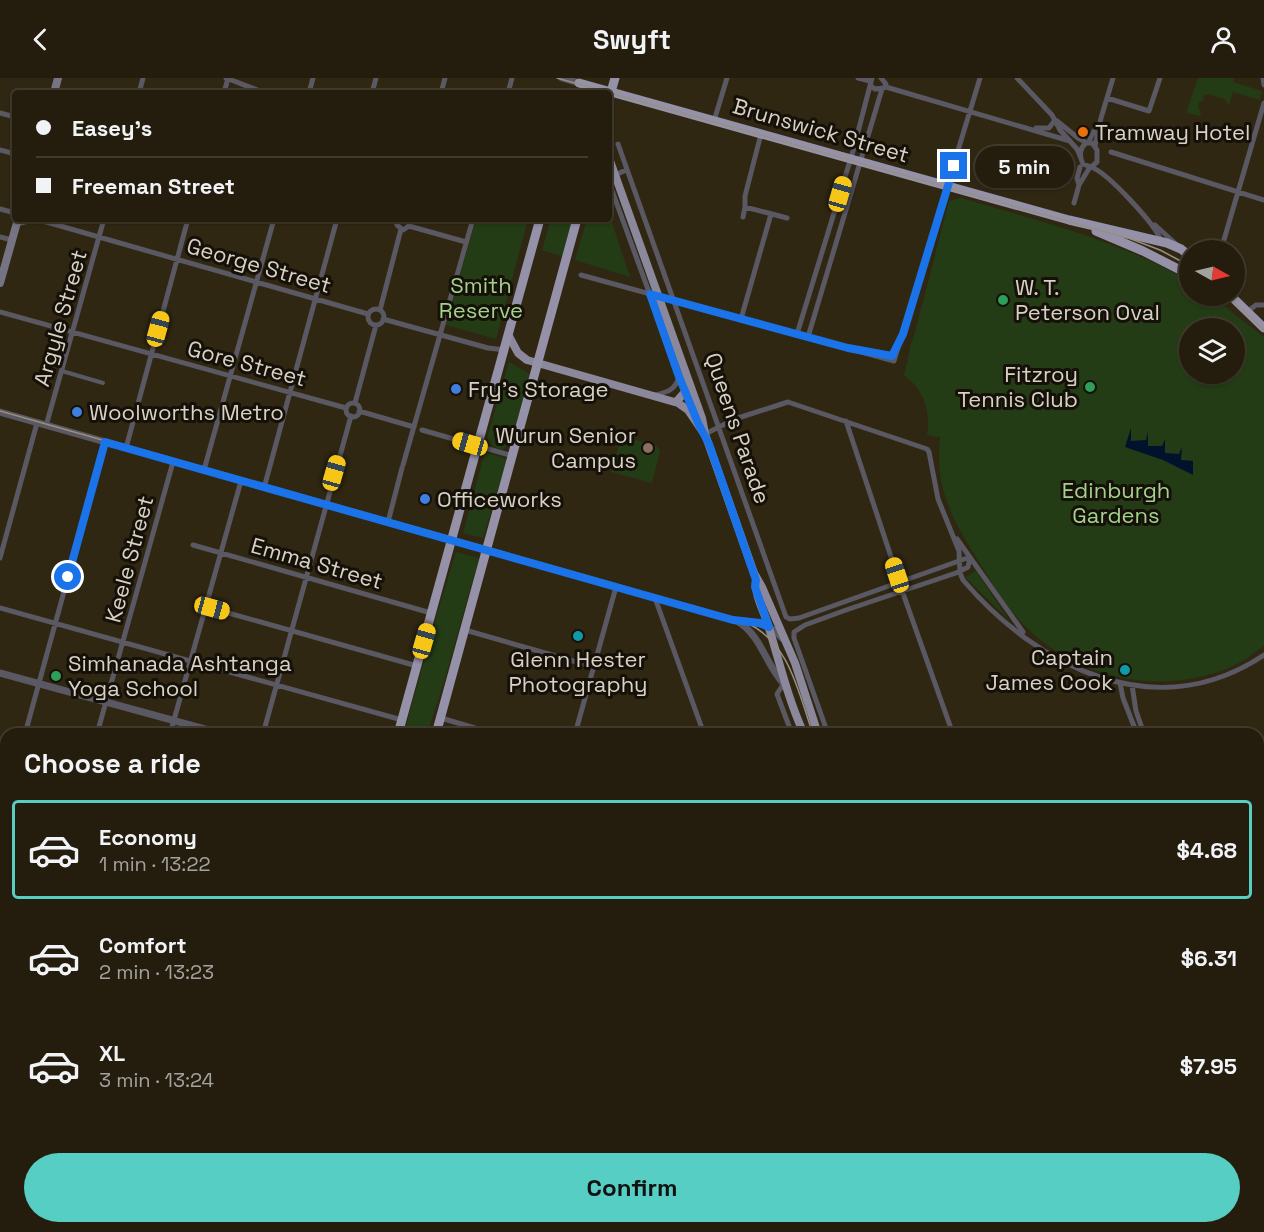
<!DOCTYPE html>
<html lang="en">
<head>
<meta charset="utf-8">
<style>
  body { margin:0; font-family:"Space Grotesk",sans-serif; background:#302a1c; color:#f1f3f6; height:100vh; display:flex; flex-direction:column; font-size:22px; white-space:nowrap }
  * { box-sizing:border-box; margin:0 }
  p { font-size:20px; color:#a3a29e }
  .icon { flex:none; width:33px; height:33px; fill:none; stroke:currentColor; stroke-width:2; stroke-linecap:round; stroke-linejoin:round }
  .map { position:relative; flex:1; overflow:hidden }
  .sheet { position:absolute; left:0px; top:650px; width:1264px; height:506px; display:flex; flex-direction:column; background:#241d0e; border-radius:18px 18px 0 0; box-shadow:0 2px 4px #0004,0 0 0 2px #413b2e }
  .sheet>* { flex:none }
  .banner { position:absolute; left:12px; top:12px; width:600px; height:132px; border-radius:6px; box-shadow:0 2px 4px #0004,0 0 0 2px #413b2e; display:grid; align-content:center; height:132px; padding:0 24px; background:#241d0e }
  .needle { width:39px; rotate:98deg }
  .fabs { position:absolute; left:1179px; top:162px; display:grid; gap:12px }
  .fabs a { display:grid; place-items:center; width:66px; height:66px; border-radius:50%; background:#241d0e; box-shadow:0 2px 4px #0004,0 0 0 2px #413b2e; font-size:30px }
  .end { position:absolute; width:27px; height:27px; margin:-14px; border:8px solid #1a73e8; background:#fff; box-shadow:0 0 0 3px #fff }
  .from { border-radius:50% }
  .bubble { position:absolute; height:42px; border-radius:21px; background:#241d0e; box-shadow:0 2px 4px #0004,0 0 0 2px #413b2e; font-size:20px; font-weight:600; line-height:42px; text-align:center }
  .car { position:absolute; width:18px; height:36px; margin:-18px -9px; border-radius:8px; box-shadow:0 0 4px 2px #0007; background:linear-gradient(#f5c518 24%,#345 0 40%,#f5c518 0 76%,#345 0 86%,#f5c518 0) }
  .banner b { display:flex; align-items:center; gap:21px; height:57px; font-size:22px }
  .banner b+b { border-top:2px solid #413b2e }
  .banner i { width:15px; height:15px; background:#f1f3f6 }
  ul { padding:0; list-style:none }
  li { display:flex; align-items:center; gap:18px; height:99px; margin:0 12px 9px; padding:0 12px; border:3px solid transparent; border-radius:6px }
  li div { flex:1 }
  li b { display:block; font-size:22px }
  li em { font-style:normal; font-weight:600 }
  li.on { border-color:#56cec3 }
  li>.icon { width:54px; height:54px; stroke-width:1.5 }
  h2 { padding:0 24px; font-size:27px; line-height:72px }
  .primary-button { display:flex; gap:12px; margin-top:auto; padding:12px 24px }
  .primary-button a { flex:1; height:69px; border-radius:36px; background:#56cec3; color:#111; font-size:24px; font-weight:600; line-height:69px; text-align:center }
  header { display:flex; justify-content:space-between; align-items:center; height:78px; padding:0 24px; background:#241d0e; font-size:27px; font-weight:600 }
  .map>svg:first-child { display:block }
</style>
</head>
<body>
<header><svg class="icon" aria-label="back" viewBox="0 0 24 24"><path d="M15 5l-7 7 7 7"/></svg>Swyft<svg class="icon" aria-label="person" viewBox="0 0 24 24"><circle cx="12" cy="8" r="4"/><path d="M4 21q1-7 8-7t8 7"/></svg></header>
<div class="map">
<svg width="1264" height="1154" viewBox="0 0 1264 1154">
  <rect width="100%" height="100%" fill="#302713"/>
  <!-- green -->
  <path fill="#233c16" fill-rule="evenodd" d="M 1198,0 L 1234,0 L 1233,4 L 1262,13 L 1260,22 L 1233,14 L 1229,27 L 1224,21 L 1208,16 L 1203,18 L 1204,22 L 1199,24 L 1198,29 L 1201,34 L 1200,38 L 1187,35 L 1187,32 Z
    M 961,120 C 1039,143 1118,162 1189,203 L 1190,218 L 1211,218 L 1264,259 L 1264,568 C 1255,574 1247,581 1237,586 C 1165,620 1079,603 1023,546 C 1005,528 991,504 978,482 C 951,439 935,411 940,359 L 927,357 C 931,333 924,312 904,297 L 910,272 L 909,271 L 914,258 L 949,123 ZM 1190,250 L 1234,250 L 1234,296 L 1190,296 Z
    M 609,136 L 630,199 L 575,182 L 587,141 L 609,141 Z
    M 476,141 L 528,141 L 496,261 L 446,247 Z
    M 551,141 L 574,141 L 564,179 L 542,172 Z
    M 509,284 L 530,296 L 511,364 L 502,372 L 490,367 L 487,360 Z
    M 621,358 L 657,368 L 660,373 L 652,405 L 611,394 Z
    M 485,374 L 507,381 L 483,460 L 463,455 Z
    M 456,474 L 479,480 L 442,611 L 427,655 L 404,655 L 438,533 Z
    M 976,493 L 1006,538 L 1006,539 L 965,499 Z
    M 548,1149 L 760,1149 L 759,1154 L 547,1154 Z"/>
  <!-- water -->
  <path fill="#00122c" d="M 1131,350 L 1131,363 L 1146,362 L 1148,354 L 1148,368 L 1162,368 L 1165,361 L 1165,375 L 1179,376 L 1182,369 L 1181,382 L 1193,383 L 1193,397 L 1163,382 L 1125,369 Z"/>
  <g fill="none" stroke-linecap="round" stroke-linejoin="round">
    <!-- pedestrian -->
    <path stroke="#5a5862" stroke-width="4" d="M 62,293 L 103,305"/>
    <!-- minor -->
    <path stroke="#5a5862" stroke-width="5" d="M 226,0 L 265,15
      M 858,0 L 870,3
      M 1017,0 L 1052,37 L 1060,52 L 1077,71 L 1080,78
      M 1263,0 L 1264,7
      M 871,8 L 875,11 L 884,10 L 886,6 L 881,0
      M 886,9 L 1070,63
      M 139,15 L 143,0
      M 224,15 L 228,0
      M 309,15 L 313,0
      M 372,15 L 376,0
      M 441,15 L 445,0
      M 508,15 L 512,0
      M 1107,20 L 1149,33 L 1160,0
      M 0,35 L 15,39
      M 714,43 L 727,0
      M 1057,43 L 1078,60 L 1087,65
      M 1036,50 L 1049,50 L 1055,42
      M 1086,65 L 1092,65 L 1097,72 L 1097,84 L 1091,89 L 1083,86 C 1079,78 1079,71 1086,65 Z
      M 1088,65 L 1097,47
      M 618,66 L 786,539 L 790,541 L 799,540 L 970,479 L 968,489 L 956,495 L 846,532 L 805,547 L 794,554 L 794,560 L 828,656
      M 1095,68 L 1101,40 L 1113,0
      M 0,72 L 15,76
      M 1111,74 L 1264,122
      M 1091,89 C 1108,95 1156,147 1161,163
      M 626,92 L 611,99 L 610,107 L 693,335
      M 1079,107 L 1077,100 L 1080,89
      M 1074,125 L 1079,107 L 1090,89
      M 745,129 L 787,140
      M 0,131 L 15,135
      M 743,139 L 745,129 L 745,118 L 761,56
      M 36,141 L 368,236
      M 387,141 L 397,145
      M 398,141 L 397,147 L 403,152 L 409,148 L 409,141
      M 17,146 L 36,141
      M 1155,147 L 1177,167
      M 409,148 L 466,164
      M 0,159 L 12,162
      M 1221,172 L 1264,25
      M 581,197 L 894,283 L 980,0
      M368 239a8 8 0 1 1 16 0a8 8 0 1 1-16 0Z
      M 380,232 L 401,151
      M 0,234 L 346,330
      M 1247,234 L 1256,227 L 1264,227
      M 383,241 L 488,270 L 505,272
      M 741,241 L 771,136
      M 797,256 L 853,73 L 872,0
      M 808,259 L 882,11
      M 865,273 L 888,278 L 894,277 L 896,272
      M 655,317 C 668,314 675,312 679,299
      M 355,325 L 376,247
      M346 332a7 7 0 1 1 14 0a7 7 0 1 1-14 0Z
      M 359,333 L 414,349
      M 846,343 L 905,521 L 953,656
      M 46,348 L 104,141
      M 422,352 L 513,378
      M 705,356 L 735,341 L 788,324 L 927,371 L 929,374 L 938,421 L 959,473 L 960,495 L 963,502 C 1038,590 1156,649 1264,577
      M 126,370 L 188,141
      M 403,387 L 473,141
      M 204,392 L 274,141
      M 264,410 L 337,141
      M 388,444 L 402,390
      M 957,461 L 1023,554
      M 193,467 L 431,535
      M 0,480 L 37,345
      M 655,520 L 704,656
      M 207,529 L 417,588
      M 0,530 L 402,642
      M 465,552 L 594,589
      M 784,605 L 777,616 L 792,656
      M 1120,605 L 1123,620 L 1137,656
      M 1132,607 L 1136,633 L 1144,656
      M 441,640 L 495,656
      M 25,656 L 105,364
      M 97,656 L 173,384
      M 170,656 L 241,403
      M 263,656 L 351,338
      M 575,656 L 616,509
      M 1258,705 L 1264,703
      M 0,744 L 6,723
      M 1258,977 L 1264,992
      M 1258,997 L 1264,1013
      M 0,1017 L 6,994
      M 0,1053 L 6,1055
      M 876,1149 L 877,1154
      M 883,1149 L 885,1154
      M 967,1149 L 968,1154
      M 1040,1149 L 1043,1154
      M 1190,1149 L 1194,1154
      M 394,1154 L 396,1149
      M 537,1154 L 539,1149
      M 770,1154 L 771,1149
      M 934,1154 L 940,1149"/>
    <!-- tertiary -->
    <path stroke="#5a5862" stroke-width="7" d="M 562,0 L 579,5
      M 0,334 L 733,542 C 752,544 768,544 782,560
      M 737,543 C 761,557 765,585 783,605
      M 0,595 L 223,656
      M 1258,886 L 1264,884
      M 1258,898 L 1264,896
      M 1258,1111 L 1264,1109
      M 1155,1154 L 1159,1149
      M 1164,1154 L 1171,1149"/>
    <!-- secondary -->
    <path stroke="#767383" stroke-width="8" d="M 54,15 L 58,0
      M 0,205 L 18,141"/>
    <!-- primary -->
    <path stroke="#8b889c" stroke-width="8" d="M 609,80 L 702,340 L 705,356 L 754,495 L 762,509 L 795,585 L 818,656
      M 509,258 L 518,275 L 527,282 L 678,325 L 688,332 L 703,354
      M 676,324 L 685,314 L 686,302
      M 756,502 C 754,517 765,535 769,550 C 780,586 788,621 804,656
      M 273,1149 L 289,1154
      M 975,1149 L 977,1154
      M 986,1149 L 988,1154
      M 1008,1149 L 1012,1154
      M 1032,1149 L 1037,1154
      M 301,1154 L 303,1149"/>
    <!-- trunk -->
    <path stroke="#9491a8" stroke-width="9" d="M 579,5 L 1069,142 L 1167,165 L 1181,171 L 1190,178
      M 609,21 L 615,0
      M 1096,153 L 1143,173 L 1190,197
      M 1231,218 L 1264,250
      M 398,656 L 540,141
      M 436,656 L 577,141
      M 0,1068 L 6,1070
      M 0,1084 L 6,1086"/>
    <!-- motorway -->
    <path stroke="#9e9ab3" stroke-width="9" d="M 168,1154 L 169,1149
      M 177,1154 L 178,1149
      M 210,1154 L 211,1149"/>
    <!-- tram -->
    <path stroke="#979080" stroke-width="1.5" d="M 557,0 L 1131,161 L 1160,172 L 1190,188
      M 1227,218 L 1264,252
      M 0,333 L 747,545 C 790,565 798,614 813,656
      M 1021,1149 L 1025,1154"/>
    <!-- primary-bridge -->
    <path stroke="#8b889c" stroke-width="8" d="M 241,1149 L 259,1154"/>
  </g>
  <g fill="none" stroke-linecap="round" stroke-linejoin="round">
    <!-- route -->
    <path stroke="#1a73e8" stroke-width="8" d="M 68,499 L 105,364 L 655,520 L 733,542 L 760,545 L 769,549 L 755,509 L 756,502 L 709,366 L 698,345 L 678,296 L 650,216 L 848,270 L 892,278 L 903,256 L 954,88"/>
  </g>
  <!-- markers -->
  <circle fill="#e8710a" stroke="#151008" stroke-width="2" cx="1083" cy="54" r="6"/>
  <g fill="#2e9e5b" stroke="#151008" stroke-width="2">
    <circle cx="1003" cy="222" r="6"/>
    <circle cx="1090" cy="309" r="6"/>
    <circle cx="56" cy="598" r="6"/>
  </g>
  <g fill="#3f7fe0" stroke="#151008" stroke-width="2">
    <circle cx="456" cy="311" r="6"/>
    <circle cx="77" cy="334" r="6"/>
    <circle cx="425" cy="421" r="6"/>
  </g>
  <circle fill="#8d6e63" stroke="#151008" stroke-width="2" cx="648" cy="370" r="6"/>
  <g fill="#0f9aa8" stroke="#151008" stroke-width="2">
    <circle cx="578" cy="558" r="6"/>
    <circle cx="1125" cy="592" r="6"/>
  </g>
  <g text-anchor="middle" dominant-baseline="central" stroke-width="6" stroke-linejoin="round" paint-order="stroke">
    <!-- street labels -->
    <g font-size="22" fill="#d8d2c6" stroke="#151008">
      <text transform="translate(821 52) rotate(16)">Brunswick Street</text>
      <text transform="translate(259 187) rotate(16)">George Street</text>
      <text transform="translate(60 240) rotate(-74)">Argyle Street</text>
      <text transform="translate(247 285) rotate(15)">Gore Street</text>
      <text transform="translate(738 350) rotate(71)">Queens Parade</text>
      <text transform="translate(129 481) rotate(-75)">Keele Street</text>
      <text transform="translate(317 485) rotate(16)">Emma Street</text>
    </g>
    <!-- poi labels -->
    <g font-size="22" fill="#d8d2c6" stroke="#151008" text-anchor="start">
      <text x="1095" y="54">Tramway Hotel</text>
      <text x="1015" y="209">W. T.<tspan x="1015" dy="25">Peterson Oval</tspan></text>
      <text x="1078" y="296" text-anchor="end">Fitzroy<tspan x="1078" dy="25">Tennis Club</tspan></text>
      <text x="468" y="311">Fry's Storage</text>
      <text x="89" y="334">Woolworths Metro</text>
      <text x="636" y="357" text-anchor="end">Wurun Senior<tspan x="636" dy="25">Campus</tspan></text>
      <text x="437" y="421">Officeworks</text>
      <text x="1113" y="579" text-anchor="end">Captain<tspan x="1113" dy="25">James Cook</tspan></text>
      <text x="578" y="581" text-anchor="middle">Glenn Hester<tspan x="578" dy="25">Photography</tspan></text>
      <text x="68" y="585">Simhanada Ashtanga<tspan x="68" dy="25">Yoga School</tspan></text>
    </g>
    <!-- park labels -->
    <g font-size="22" fill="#a3d28c" stroke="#151008">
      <text x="481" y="207">Smith<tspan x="481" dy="25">Reserve</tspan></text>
      <text x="1116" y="412">Edinburgh<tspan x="1116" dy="25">Gardens</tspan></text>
    </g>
  </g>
</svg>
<div class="fabs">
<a><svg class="needle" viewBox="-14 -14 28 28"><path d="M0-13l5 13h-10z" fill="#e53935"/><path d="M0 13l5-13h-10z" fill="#a3a29e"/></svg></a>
<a><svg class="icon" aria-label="layers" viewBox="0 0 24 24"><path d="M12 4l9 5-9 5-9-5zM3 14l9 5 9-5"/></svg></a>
</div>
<i class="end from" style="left:68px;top:499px"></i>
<i class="end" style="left:954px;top:88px"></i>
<div class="bubble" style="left:975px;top:68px;width:99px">5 min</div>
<i class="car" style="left:840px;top:116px;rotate:16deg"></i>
<i class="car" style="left:158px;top:251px;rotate:15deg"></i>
<i class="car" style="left:470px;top:366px;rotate:286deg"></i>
<i class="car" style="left:334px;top:395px;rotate:16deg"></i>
<i class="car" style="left:897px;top:497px;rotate:342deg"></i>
<i class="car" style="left:212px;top:530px;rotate:105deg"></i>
<i class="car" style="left:424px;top:563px;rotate:16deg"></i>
<div class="banner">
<b><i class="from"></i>Easey's</b>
<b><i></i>Freeman Street</b>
</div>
<section class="sheet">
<h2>Choose a ride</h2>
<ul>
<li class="on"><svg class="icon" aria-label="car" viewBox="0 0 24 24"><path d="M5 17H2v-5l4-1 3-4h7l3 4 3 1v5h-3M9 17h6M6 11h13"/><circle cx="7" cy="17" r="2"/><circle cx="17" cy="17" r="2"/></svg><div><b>Economy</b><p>1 min · 13:22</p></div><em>$4.68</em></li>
<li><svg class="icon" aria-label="car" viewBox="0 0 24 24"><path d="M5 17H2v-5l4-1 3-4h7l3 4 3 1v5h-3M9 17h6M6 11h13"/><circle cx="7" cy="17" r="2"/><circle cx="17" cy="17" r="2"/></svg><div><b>Comfort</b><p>2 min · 13:23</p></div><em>$6.31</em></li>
<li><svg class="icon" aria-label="car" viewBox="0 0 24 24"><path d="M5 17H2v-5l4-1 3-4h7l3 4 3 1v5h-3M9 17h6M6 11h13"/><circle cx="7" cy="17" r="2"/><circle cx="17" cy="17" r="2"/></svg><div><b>XL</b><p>3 min · 13:24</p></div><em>$7.95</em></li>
</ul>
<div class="primary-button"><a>Confirm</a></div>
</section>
</div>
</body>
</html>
